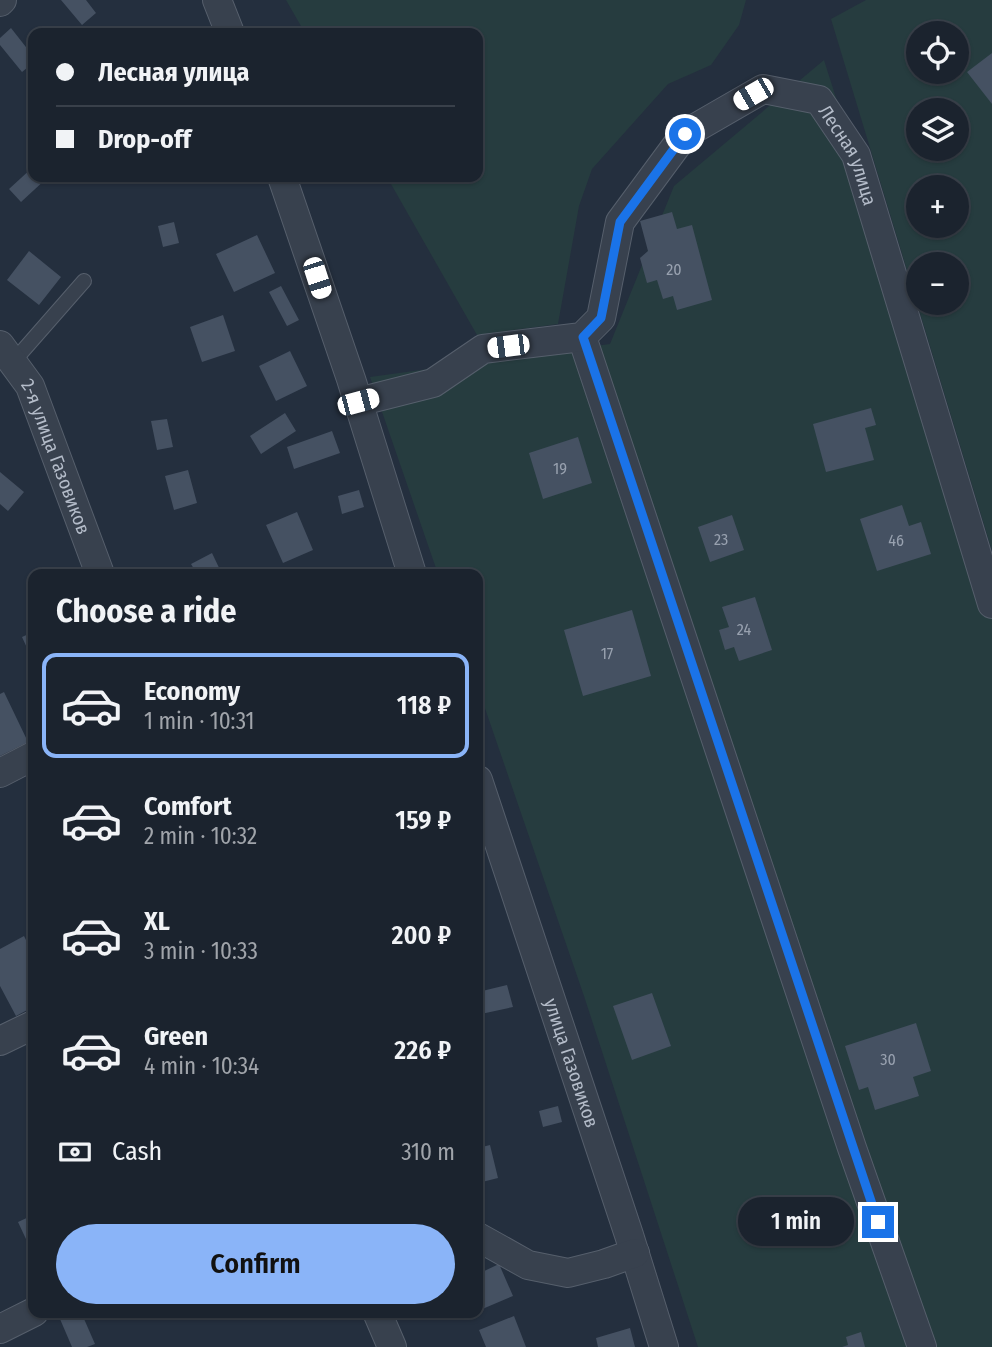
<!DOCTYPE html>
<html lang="en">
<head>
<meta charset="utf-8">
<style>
  body { margin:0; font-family:"Fira Sans Condensed",sans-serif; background:#282f3a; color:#f1f3f6; height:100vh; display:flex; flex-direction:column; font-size:26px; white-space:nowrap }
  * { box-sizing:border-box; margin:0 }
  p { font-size:23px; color:#a0a4aa }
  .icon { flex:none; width:38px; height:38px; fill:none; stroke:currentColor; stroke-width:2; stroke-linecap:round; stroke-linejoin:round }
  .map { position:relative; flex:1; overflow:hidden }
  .side { position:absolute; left:28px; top:569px; width:455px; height:749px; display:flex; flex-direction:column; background:#1b232e; border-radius:14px; box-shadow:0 2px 5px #0004,0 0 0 2px #39404a }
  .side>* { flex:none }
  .top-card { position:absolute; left:28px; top:28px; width:455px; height:154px; border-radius:14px; box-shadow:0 2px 5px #0004,0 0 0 2px #39404a; display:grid; align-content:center; height:154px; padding:0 28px; background:#1b232e }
  .controls { position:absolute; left:906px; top:21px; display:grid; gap:14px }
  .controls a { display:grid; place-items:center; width:63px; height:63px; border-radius:50%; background:#1b232e; box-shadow:0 2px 5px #0004,0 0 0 2px #39404a; font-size:35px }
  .end { position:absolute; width:32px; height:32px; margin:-16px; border:9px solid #1a73e8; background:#fff; box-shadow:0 0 0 4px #fff }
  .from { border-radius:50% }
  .bubble { position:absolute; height:49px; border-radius:24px; background:#1b232e; box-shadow:0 2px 5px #0004,0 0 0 2px #39404a; font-size:23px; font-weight:600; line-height:49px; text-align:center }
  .car { position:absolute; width:21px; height:42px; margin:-21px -10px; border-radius:9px; box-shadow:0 0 5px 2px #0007; background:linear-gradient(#fff 24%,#345 0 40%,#fff 0 76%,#345 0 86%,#fff 0) }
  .top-card b { display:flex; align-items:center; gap:24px; height:66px; font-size:26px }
  .top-card b+b { border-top:2px solid #39404a }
  .top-card i { width:18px; height:18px; background:#f1f3f6 }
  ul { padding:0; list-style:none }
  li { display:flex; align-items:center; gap:21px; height:105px; margin:0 14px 10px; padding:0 14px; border:4px solid transparent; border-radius:14px }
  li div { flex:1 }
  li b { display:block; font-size:26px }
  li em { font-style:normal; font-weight:600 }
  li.active { border-color:#8ab4f8 }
  li>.icon { width:63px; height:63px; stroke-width:1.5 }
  h2 { padding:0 28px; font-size:32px; line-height:84px }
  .pay { display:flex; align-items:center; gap:18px; height:77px; padding:0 28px; font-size:26px }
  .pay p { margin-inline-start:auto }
  .cta { display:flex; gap:14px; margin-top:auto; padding:14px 28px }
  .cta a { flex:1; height:80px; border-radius:42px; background:#8ab4f8; color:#111; font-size:28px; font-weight:600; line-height:80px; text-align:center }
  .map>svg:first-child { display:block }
</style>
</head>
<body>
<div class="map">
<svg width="992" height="1347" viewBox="0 0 992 1347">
  <rect width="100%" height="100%" fill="#242f3e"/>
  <!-- green -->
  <path fill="#263c3f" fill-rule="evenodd" d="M 286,0 L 746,0 L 739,25 L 711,65 L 668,84 L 592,169 L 579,206 L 558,324 L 477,335 L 387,177 L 478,177 L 478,33 L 305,33 Z
    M 866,0 L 992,0 L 992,551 L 831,19 ZM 919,33 L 957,33 L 957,72 L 919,72 ZM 919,110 L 957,110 L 957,149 L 919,149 ZM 919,187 L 957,187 L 957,226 L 919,226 ZM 919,264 L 957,264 L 957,303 L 919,303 Z
    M 824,60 L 992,590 L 992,1347 L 698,1347 L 584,996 L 478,688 L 478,574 L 438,574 L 370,377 L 610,344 L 674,186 Z"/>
  <!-- building -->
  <path fill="#455162" d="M 61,0 L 86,0 L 96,13 L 82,25 Z
    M 11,28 L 33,56 L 33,63 L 22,72 L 0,45 L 0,38 Z
    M 992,53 L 992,104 L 967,72 Z
    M 33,167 L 33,177 L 45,177 L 47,178 L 21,202 L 9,189 Z
    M 672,212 L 677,229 L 692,225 L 712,300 L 677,310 L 673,296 L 663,299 L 657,280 L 647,283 L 640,258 L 648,251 L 640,221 Z
    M 174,222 L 179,243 L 163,247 L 158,226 Z
    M 257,235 L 275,273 L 234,292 L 216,254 Z
    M 29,251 L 61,277 L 39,305 L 7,280 Z
    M 281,286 L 299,320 L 287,326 L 269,292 Z
    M 223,315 L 235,351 L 202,362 L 190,327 Z
    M 290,351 L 307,386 L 276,401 L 259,366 Z
    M 871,408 L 876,425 L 865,428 L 874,460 L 826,472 L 813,424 Z
    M 285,413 L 296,431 L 261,454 L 250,436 Z
    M 167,419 L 173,447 L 157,450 L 151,421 Z
    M 332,431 L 340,453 L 294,469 L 287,447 Z
    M 578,437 L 592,483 L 543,499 L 529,453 Z
    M 188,470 L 197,503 L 174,510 L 165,476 Z
    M 0,472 L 24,492 L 8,511 L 0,504 Z
    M 359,490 L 364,507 L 342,514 L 338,496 Z
    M 902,505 L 909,526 L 921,522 L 931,554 L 877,571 L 860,519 Z
    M 297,512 L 313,550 L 283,563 L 266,525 Z
    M 732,515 L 744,550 L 710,562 L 698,527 Z
    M 212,553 L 222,574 L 197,574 L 191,564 Z
    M 755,597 L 772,650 L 739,661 L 734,647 L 725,650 L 719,630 L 729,627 L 722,607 Z
    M 632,610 L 651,676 L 583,696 L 564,630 Z
    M 33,632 L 33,661 L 22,637 Z
    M 4,692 L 28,742 L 0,756 L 0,694 Z
    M 24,936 L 33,954 L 33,1007 L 16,1016 L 0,986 L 0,949 Z
    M 507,985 L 513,1007 L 481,1014 L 478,992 Z
    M 652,993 L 671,1046 L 632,1060 L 613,1006 Z
    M 916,1023 L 931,1071 L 913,1077 L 919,1096 L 875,1110 L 868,1087 L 859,1090 L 845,1046 Z
    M 558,1106 L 562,1122 L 543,1127 L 539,1111 Z
    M 490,1145 L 498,1178 L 478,1183 L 478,1148 Z
    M 33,1215 L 33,1254 L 18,1222 Z
    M 499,1264 L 513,1296 L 480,1310 L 478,1304 L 478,1274 Z
    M 74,1312 L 81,1312 L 95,1344 L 87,1347 L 72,1347 L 60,1319 Z
    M 514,1316 L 526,1347 L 486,1347 L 479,1330 Z
    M 630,1328 L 635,1347 L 598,1347 L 596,1338 Z
    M 861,1332 L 865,1347 L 842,1347 L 848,1345 L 846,1337 Z"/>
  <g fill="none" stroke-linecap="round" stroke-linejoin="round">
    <defs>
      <path id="service" d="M 13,362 L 84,281"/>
      <g id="minor">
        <path d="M 217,0 L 230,33"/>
        <path d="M 0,2 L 2,0"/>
        <path d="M 282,177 L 351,379 L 412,574"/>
        <path d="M 582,337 L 852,1148 L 922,1347"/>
        <path id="s1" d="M 0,345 L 30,386 L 100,574"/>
        <path id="s2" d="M 358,402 L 433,383 L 483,349 L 582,337 L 601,318 L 620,222 L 685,134 L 763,89 L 819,100 L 856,155 L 992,604"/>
        <path d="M 0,773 L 33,756"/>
        <path id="s3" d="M 478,780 L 629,1235 L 664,1347"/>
        <path d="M 0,1041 L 33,1025"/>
        <path d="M 478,1237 L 528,1265 L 568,1273 L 604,1264 L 635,1253"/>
        <path d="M 377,1312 L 392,1347"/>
        <path d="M 0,1329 L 34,1312"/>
      </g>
    </defs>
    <!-- service casing -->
    <use href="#service" stroke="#565f6c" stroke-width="16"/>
    <!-- minor casing -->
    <use href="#minor" stroke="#565f6c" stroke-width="30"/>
    <!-- service -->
    <use href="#service" stroke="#38414e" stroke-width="14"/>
    <!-- minor -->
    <use href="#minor" stroke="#38414e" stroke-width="28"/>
  </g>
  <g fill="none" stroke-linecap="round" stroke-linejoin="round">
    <!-- route -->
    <path stroke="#1a73e8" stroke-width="9" d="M 685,134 L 620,222 L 601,318 L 583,337 L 878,1222"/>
  </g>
  <g text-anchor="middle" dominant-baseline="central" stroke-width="5" stroke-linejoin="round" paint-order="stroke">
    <!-- number labels -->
    <g font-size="16" fill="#98a1af">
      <text x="674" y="269">20</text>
      <text x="560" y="468">19</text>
      <text x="721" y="539">23</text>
      <text x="896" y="540">46</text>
      <text x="744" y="629">24</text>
      <text x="607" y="653">17</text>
      <text x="888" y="1059">30</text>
    </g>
    <!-- street labels -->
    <g font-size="19" fill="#b4bcc9" stroke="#1d2633">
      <text stroke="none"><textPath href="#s2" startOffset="682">Лесная улица</textPath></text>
      <text stroke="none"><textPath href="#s1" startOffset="126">2-я улица Газовиков</textPath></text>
      <text stroke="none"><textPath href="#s3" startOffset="298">улица Газовиков</textPath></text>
    </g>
  </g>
</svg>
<div class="controls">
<a><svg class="icon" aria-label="locate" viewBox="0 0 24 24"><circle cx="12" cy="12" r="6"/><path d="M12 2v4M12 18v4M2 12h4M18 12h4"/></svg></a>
<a><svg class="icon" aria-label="layers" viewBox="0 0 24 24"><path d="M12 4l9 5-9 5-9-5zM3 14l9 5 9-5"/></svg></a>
<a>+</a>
<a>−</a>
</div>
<i class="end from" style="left:685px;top:134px"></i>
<i class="end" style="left:878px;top:1222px"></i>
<div class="bubble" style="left:738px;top:1197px;width:116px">1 min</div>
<i class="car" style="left:753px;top:94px;rotate:240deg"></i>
<i class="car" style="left:317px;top:278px;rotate:162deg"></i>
<i class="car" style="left:508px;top:346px;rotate:263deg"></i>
<i class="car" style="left:358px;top:402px;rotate:75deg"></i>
<div class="top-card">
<b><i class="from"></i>Лесная улица</b>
<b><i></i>Drop-off</b>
</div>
<section class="side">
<h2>Choose a ride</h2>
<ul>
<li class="active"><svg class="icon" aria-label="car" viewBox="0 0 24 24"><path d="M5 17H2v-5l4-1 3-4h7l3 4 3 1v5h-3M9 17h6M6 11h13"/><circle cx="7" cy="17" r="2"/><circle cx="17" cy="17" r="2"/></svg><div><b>Economy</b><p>1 min · 10:31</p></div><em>118 ₽</em></li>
<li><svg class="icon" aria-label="car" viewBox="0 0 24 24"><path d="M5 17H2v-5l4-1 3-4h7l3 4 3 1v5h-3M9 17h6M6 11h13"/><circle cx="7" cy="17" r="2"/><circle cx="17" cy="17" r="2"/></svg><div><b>Comfort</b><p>2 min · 10:32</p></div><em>159 ₽</em></li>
<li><svg class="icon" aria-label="car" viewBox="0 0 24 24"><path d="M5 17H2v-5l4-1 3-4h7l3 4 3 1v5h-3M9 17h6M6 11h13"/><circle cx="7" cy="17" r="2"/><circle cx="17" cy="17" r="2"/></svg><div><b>XL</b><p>3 min · 10:33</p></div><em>200 ₽</em></li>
<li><svg class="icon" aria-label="car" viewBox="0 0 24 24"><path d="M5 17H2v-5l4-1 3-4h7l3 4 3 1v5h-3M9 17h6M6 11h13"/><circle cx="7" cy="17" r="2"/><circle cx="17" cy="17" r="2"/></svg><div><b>Green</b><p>4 min · 10:34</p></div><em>226 ₽</em></li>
</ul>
<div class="pay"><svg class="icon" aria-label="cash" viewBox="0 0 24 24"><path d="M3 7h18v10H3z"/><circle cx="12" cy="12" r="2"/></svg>Cash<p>310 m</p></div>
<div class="cta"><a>Confirm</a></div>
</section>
</div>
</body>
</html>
